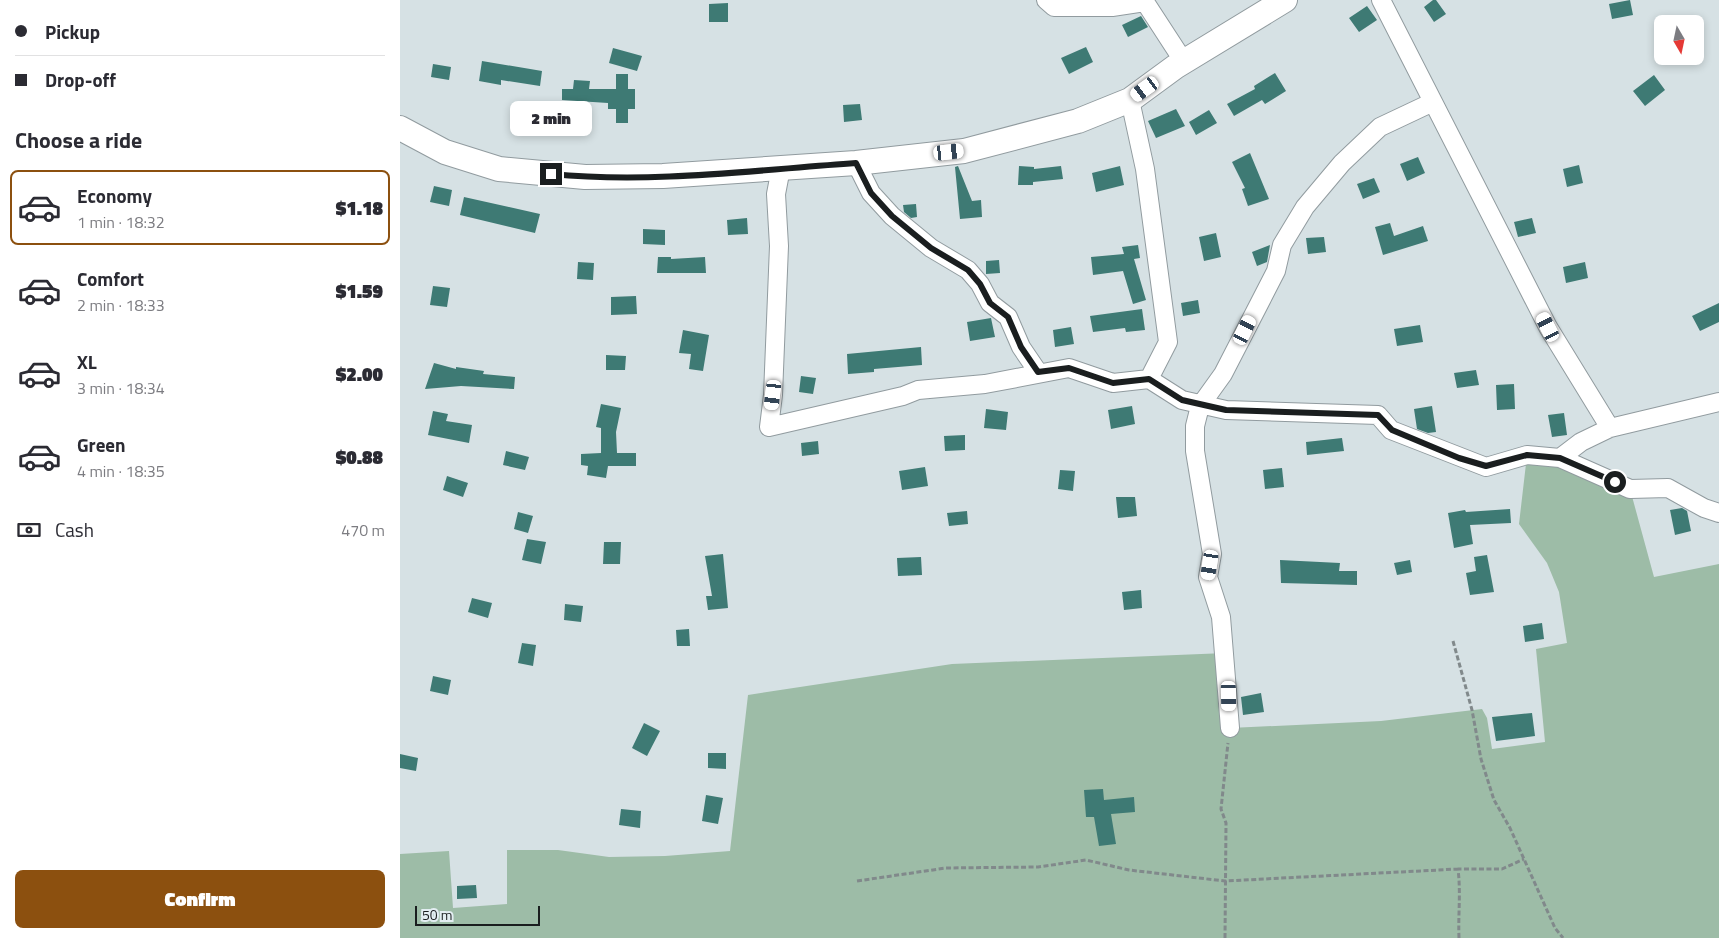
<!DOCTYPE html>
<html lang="en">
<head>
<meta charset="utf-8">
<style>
  body { margin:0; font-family:"Titillium Web",sans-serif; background:#f2f2f3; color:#2b2b33; height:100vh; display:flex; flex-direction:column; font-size:19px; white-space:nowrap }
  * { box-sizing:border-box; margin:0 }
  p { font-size:16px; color:#7c7c81 }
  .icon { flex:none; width:28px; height:28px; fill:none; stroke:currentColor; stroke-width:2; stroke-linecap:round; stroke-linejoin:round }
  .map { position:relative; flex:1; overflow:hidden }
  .panel { display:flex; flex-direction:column; background:#fff; width:400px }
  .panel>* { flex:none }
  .banner { display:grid; align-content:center; height:110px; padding:0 15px; background:#fff }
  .needle { width:32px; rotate:171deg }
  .controls { position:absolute; left:1254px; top:15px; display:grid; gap:10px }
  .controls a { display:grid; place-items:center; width:50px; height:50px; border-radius:8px; background:#fff; box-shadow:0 2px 8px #0003; font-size:25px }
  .scale { position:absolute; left:15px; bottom:12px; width:125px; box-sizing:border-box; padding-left:5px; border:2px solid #1a1e1f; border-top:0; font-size:14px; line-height:18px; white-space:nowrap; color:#1a1e1f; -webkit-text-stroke:4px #e3eef2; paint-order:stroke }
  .end { position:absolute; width:22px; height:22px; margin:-11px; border:6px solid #1a1e1f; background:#fff; box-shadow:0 0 0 2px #fff }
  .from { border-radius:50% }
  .bubble { position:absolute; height:35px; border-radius:8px; background:#fff; box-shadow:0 2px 8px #0003; font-size:16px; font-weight:800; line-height:35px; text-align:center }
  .car { position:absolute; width:15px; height:30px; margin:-15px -8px; border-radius:6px; box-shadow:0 0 4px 1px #0007; background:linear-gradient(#fff 24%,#345 0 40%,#fff 0 76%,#345 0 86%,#fff 0) }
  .banner b { display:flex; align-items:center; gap:18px; height:48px; font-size:19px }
  .banner b+b { border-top:1px solid #e1e1e2 }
  .banner i { width:12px; height:12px; background:#2b2b33 }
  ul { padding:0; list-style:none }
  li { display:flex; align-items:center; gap:15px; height:75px; margin:0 10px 8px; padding:0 5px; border:2px solid transparent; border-radius:8px }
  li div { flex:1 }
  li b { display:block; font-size:19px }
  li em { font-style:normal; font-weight:800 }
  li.current { border-color:#8c500f }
  li>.icon { width:45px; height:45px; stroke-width:1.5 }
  h2 { padding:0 15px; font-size:22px; line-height:60px }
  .pay { display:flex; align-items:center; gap:12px; height:55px; padding:0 15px; font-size:19px }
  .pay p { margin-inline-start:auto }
  .button { display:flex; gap:10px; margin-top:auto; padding:10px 15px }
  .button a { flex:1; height:58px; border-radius:8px; background:#8c500f; color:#fff; font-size:20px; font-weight:800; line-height:58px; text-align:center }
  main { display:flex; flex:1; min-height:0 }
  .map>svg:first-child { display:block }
</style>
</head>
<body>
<main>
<section class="panel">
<div class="banner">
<b><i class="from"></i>Pickup</b>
<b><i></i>Drop-off</b>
</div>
<h2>Choose a ride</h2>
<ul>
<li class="current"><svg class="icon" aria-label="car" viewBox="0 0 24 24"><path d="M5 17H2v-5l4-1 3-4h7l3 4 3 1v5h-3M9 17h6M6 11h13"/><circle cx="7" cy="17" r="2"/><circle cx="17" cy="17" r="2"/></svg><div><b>Economy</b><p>1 min · 18:32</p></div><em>$1.18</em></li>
<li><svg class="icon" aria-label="car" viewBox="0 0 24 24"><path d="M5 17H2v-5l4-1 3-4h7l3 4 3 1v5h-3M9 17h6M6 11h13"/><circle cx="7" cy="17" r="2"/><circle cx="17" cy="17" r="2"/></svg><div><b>Comfort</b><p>2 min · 18:33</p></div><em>$1.59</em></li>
<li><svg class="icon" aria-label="car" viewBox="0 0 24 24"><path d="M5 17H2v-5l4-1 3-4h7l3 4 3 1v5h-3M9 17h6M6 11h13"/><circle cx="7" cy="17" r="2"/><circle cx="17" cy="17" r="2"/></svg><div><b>XL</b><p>3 min · 18:34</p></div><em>$2.00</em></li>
<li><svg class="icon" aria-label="car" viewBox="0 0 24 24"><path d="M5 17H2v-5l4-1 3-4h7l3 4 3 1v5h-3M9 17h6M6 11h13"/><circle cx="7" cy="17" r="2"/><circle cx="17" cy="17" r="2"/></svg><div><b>Green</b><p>4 min · 18:35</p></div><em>$0.88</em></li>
</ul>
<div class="pay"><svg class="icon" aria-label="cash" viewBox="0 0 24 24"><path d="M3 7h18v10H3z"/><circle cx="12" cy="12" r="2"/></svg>Cash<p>470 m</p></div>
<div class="button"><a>Confirm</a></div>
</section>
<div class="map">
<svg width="1319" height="938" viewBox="0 0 1319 938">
  <rect width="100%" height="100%" fill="#d6e1e4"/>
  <!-- green -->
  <path fill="#9dbca7" d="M 1127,455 L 1230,489 L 1254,577 L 1319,564 L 1319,938 L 0,938 L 0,854 L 49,851 L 53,908 L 107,904 L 107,850 L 158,850 L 209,857 L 265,856 L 330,851 L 348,695 L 552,664 L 826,653 L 830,728 L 981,721 L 1082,709 L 1087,718 L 1092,749 L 1145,742 L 1136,649 L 1167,643 L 1159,592 L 1147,563 L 1119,524 Z"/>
  <!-- building -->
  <path fill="#3e7a74" d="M 1033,0 L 1036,0 L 1046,14 L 1034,22 L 1024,7 Z
    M 1230,0 L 1233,15 L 1212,19 L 1209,4 Z
    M 328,3 L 328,22 L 309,22 L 309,4 Z
    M 967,6 L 977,20 L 959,32 L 949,18 Z
    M 741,16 L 748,27 L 728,37 L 722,25 Z
    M 686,47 L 693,62 L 669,74 L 661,58 Z
    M 213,48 L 242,56 L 237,71 L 209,63 Z
    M 82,61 L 142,71 L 140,86 L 101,80 L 101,85 L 79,81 Z
    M 33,64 L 51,67 L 49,80 L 31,77 Z
    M 875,73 L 886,91 L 865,104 L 862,100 L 834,116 L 827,104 L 855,89 L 854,86 Z
    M 216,74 L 228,74 L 228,89 L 235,89 L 235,109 L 228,109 L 228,123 L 216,123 L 216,109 L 208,109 L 208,103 L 162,100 L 162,89 L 173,89 L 174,80 L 190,81 L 189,89 L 216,89 Z
    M 1254,75 L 1265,90 L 1245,106 L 1233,91 Z
    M 460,104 L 462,120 L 444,122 L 443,105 Z
    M 776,109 L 785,126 L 756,138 L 748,121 Z
    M 809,110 L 817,123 L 796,135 L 789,122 Z
    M 139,116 L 162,118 L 160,132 L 137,130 Z
    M 850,153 L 869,199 L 848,206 L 842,189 L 845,188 L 832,162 Z
    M 1018,157 L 1025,173 L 1007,181 L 1000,164 Z
    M 1179,165 L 1183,183 L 1167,187 L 1163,169 Z
    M 558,166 L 572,201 L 581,200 L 582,217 L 560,219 L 555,167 Z
    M 619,166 L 634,167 L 634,169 L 661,166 L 663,179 L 633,182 L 633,185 L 618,185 Z
    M 720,166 L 724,185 L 696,192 L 692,173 Z
    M 974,178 L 980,192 L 963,199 L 957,184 Z
    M 34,186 L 52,190 L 49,206 L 30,202 Z
    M 64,197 L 140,214 L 135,233 L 60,215 Z
    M 516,204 L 517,217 L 511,218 L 504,212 L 503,205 Z
    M 347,218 L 348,234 L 328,235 L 327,220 Z
    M 1132,218 L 1136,233 L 1118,237 L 1114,222 Z
    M 990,223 L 994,236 L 1023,226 L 1028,241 L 983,255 L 975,227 Z
    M 243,229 L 265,230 L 265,245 L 243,244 Z
    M 816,233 L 821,257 L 804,261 L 799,237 Z
    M 924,237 L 926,252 L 908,254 L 906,238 Z
    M 738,245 L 740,258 L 734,259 L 746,300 L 733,304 L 723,271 L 693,275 L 691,257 L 724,254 L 722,247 Z
    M 870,245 L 867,262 L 857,266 L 852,252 Z
    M 258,257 L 271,257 L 271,259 L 305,257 L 306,273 L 257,273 Z
    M 599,260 L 600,273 L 586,274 L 586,261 Z
    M 178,262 L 194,263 L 193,280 L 177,279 Z
    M 1185,262 L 1188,278 L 1166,283 L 1163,267 Z
    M 33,286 L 50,288 L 47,307 L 30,305 Z
    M 236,296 L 237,314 L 211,315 L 211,297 Z
    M 798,300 L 800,313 L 783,316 L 781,303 Z
    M 1319,303 L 1319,322 L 1300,331 L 1292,316 Z
    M 742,309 L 745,330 L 726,332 L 725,328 L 693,332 L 690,316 Z
    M 591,318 L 595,337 L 570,341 L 567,322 Z
    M 1020,325 L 1023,342 L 997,346 L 994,329 Z
    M 671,327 L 674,344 L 655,347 L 653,330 Z
    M 283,330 L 309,335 L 303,371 L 289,369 L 291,354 L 279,353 Z
    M 521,347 L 522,365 L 474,369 L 474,372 L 448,374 L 447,354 Z
    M 206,355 L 226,356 L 225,370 L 206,370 Z
    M 34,363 L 56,369 L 56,367 L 84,371 L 83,374 L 115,377 L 114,389 L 61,386 L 25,389 Z
    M 1076,370 L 1079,385 L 1057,388 L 1054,373 Z
    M 401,376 L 416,378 L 413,394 L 399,392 Z
    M 1114,384 L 1115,409 L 1097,410 L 1096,385 Z
    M 201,404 L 221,408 L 216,432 L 217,453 L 236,453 L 236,466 L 208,466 L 206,478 L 187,475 L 188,466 L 181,465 L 181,454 L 201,453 L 201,428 L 196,427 Z
    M 732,406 L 735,424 L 711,429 L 708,410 Z
    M 1032,406 L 1036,432 L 1028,433 L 1017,429 L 1014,409 Z
    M 586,409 L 608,412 L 606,430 L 584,428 Z
    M 33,411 L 48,414 L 46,421 L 72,425 L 69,443 L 28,435 Z
    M 1164,413 L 1167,435 L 1152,437 L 1148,415 Z
    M 565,435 L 565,450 L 545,451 L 544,436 Z
    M 942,438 L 944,451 L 907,455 L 906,442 Z
    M 418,441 L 419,454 L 402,456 L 401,443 Z
    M 106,451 L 129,457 L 125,470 L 103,465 Z
    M 525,467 L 528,486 L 502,490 L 499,471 Z
    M 882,468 L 884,487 L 865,489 L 863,470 Z
    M 660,470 L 675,471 L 673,491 L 658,489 Z
    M 47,476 L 68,483 L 63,497 L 43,490 Z
    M 716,497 L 735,497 L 737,516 L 718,518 Z
    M 1282,508 L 1287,511 L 1291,531 L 1275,535 L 1270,510 Z
    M 1110,509 L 1111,523 L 1070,525 L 1073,544 L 1054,548 L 1048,513 L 1065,510 L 1066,512 Z
    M 567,511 L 568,524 L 549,526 L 547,513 Z
    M 118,512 L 133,516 L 128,533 L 114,529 Z
    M 127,539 L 146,542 L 141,564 L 122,560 Z
    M 204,542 L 221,542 L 220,564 L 203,564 Z
    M 323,554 L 328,608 L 308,610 L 306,596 L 312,596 L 305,556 Z
    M 1087,555 L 1094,592 L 1070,595 L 1066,573 L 1076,571 L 1074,557 Z
    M 521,557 L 522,575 L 498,576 L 497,558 Z
    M 880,560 L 940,563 L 939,571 L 957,571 L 957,585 L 881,583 Z
    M 1010,560 L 1012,572 L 997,575 L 994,563 Z
    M 741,590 L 742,608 L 724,610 L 722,592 Z
    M 72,598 L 92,603 L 88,618 L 68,612 Z
    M 165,604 L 183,606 L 181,622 L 164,620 Z
    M 1142,623 L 1144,639 L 1125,642 L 1123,626 Z
    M 289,629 L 290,646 L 277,646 L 276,630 Z
    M 122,643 L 136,645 L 133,666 L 118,663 Z
    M 33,676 L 51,680 L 48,695 L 30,691 Z
    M 861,693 L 864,712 L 843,715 L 841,697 Z
    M 1132,713 L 1135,736 L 1096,741 L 1092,717 Z
    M 244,723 L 260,731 L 247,756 L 232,748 Z
    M 308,753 L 326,753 L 326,769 L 308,768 Z
    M 0,754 L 18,758 L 16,771 L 0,768 Z
    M 703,789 L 704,800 L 734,797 L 735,812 L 711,814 L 716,844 L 699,846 L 694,817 L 686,817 L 684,790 Z
    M 306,795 L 323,798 L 318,824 L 302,821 Z
    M 221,809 L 241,811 L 240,828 L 219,825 Z
    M 76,885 L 77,898 L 57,899 L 57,886 Z"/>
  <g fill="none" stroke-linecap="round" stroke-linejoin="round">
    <defs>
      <path id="street" d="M 646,0 L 654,7 L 712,7 L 745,2 L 784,62
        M 981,0 L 1148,327 L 1210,428
        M 730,100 L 745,169 L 768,342 L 749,379
        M 456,163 L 471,193 L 492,216 L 531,248 L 568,270 L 580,284 L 590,303 L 608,317 L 621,347 L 638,372
        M 381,168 L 376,194 L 379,246 L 373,395 L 369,427 L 503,396 L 518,390 L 585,384 L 669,368 L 713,383 L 749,379 L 782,400 L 826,410 L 978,415 L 991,430 L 1086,467 L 1127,455 L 1160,458 L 1230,489 L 1268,488 L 1304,508 L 1319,513
        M 1160,458 L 1181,442 L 1210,428 L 1319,402
        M 830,728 L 821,617 L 808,577 L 812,554 L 795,451 L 795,426 L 800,406 L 823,374 L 876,271 L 882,245 L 905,207 L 942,163 L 980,127 L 1033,102"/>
      <path id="secondary" d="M 0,128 L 45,152 L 99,169 L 185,177 L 263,176 L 456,163 L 564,151 L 678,121 L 730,100 L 775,67 L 885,0"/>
    </defs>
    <!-- street casing -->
    <use href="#street" stroke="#919b9f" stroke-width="20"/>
    <!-- secondary casing -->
    <use href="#secondary" stroke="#919b9f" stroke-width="26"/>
    <!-- path -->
    <path stroke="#81898b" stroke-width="3" stroke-dasharray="5 2.5" stroke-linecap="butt" d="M 1053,641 L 1072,710 L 1081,759 L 1094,800 L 1110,828 L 1155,928 L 1163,938
      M 457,881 L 546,868 L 638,867 L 686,860 L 729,870 L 825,881 L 1058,869
      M 825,938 L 826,823 L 821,809 L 828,743
      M 1059,938 C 1058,914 1061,894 1058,869 L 1102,869 L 1124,859"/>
    <!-- street -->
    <use href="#street" stroke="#fff" stroke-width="18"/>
    <!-- secondary -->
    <use href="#secondary" stroke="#fff" stroke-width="24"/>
  </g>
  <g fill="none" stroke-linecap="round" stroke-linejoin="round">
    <!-- route -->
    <path stroke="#1a1e1f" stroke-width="6" d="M 151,174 C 252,184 355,170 456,163 L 471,193 L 492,216 L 531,248 L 568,270 L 580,284 L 590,303 L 608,317 L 621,347 L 638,372 L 669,368 L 713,383 L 749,379 L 782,400 L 826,410 L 978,415 L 992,430 L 1059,458 L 1086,466 L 1127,455 L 1160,458 L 1215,482"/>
  </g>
</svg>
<div class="controls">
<a><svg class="needle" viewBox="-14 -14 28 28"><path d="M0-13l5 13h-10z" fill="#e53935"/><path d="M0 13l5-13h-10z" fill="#7c7c81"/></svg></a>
</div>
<div class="scale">50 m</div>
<i class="end from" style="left:1215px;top:482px"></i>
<i class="end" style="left:151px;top:174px"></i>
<div class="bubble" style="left:110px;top:101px;width:82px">2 min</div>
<i class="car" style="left:745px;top:89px;rotate:234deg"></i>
<i class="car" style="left:549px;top:152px;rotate:84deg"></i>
<i class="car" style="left:1148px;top:327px;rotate:333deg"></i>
<i class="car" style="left:845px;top:330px;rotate:26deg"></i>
<i class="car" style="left:373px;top:395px;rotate:187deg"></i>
<i class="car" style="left:810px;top:565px;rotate:189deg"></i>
<i class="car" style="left:829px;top:696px;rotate:179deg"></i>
</div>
</main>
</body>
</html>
